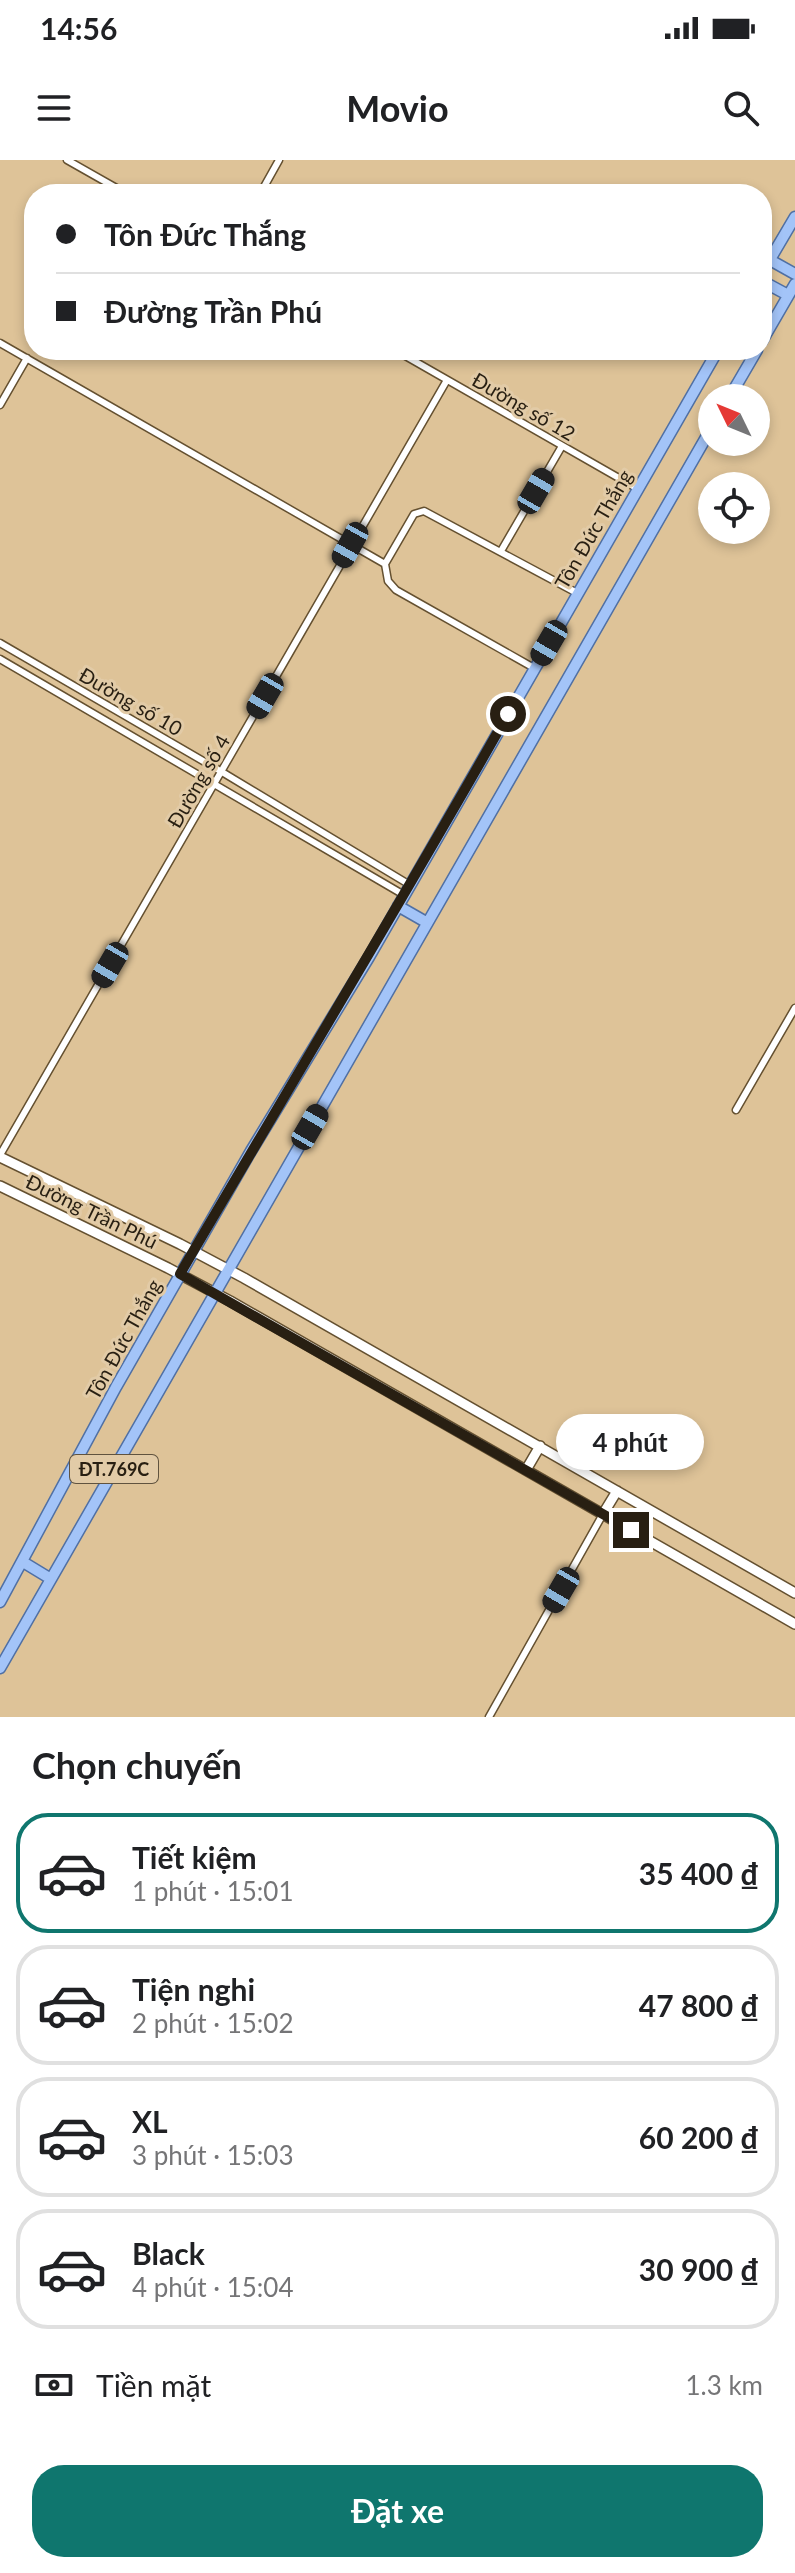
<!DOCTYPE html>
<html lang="vi">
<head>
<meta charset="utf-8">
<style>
  body { margin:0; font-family:Lato,sans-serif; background:#f2f2f2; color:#202124; height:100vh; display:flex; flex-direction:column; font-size:30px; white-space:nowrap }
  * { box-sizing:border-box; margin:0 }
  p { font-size:26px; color:#757577 }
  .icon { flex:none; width:44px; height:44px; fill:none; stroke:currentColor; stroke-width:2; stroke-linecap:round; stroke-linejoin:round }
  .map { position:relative; height:1557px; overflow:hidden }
  .side { display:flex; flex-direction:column; background:#fff; flex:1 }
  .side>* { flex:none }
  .banner { position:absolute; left:24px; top:24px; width:748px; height:176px; border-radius:32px; box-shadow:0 4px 12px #0003; display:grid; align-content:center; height:176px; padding:0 32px; background:#fff }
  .needle { width:52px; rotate:313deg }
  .tools { position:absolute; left:698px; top:224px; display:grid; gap:16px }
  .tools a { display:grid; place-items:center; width:72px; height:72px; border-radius:50%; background:#fff; box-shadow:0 4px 12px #0003; font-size:40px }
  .end { position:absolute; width:36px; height:36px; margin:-18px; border:10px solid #281f12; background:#fff; box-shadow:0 0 0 4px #fff }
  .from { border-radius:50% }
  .bubble { position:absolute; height:56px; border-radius:28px; background:#fff; box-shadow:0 4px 12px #0003; font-size:26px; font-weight:700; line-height:56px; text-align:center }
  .car { position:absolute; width:24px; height:48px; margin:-24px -12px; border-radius:10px; box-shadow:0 0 6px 2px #0007; background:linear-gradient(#222 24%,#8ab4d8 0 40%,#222 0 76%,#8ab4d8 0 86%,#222 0) }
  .banner b { display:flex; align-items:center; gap:28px; height:76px; font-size:30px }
  .banner b+b { border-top:2px solid #e0e0e0 }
  .banner i { width:20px; height:20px; background:#202124 }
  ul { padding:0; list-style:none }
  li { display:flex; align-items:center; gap:24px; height:120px; margin:0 16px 12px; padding:0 16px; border:4px solid #e0e0e0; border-radius:32px }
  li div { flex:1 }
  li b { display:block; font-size:30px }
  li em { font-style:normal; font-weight:700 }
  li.current { border-color:#0f766e }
  li>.icon { width:72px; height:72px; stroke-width:1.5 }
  h2 { padding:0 32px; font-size:36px; line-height:96px }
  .pay { display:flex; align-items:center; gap:20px; height:88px; padding:0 32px; font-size:30px }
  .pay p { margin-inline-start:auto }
  .primary-button { display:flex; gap:16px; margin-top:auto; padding:16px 32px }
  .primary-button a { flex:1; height:92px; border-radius:32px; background:#0f766e; color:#fff; font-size:32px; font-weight:700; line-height:92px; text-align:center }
  .status { display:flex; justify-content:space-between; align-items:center; height:56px; padding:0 40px; background:#fff; direction:ltr }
  .status svg { height:22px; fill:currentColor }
  header { display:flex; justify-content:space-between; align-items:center; height:104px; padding:0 32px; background:#fff; font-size:36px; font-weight:700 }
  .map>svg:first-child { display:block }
</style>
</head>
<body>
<div class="status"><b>14:56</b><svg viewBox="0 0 49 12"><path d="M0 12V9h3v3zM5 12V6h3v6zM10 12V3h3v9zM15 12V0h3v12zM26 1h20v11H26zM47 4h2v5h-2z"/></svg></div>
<header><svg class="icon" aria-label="menu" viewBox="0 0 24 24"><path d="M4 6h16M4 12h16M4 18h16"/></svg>Movio<svg class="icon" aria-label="search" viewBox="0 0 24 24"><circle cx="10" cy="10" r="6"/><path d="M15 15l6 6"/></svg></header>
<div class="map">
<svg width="795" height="1557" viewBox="0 0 795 1557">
  <rect width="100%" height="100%" fill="#e2cba7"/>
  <!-- built -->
  <path fill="#dec398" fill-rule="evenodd" d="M 0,0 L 795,0 L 795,1557 L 0,1557 ZM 34,34 L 762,34 L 762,190 L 34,190 ZM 712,238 L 756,238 L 756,282 L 712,282 ZM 712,326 L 756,326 L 756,370 L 712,370 Z"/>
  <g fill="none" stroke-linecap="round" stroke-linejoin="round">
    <defs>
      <path id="street" d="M 67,0 L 127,34
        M 260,34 L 279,0
        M 0,183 L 385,404
        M 395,190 L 638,329
        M 0,245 L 27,198
        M 501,391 L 562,286
        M 0,483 L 222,612 L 410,725
        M 0,499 L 404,735
        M 534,508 L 396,430 L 388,421 L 385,404 L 414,354 L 424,351 L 577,433
        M 736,950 L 795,848
        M 0,995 L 447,220
        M 489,1557 L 603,1354"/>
      <path id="secondary" d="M 0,997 L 180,1084 L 244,1118 L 795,1433
        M 0,1026 L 168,1108 L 230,1141 L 795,1464
        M 526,1310 L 540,1286
        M 603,1354 L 617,1331"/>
      <path id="primary" d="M 770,100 L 795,114
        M 762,113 L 795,57
        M 762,121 L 788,135
        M 762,181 L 795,124
        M 729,238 L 757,190
        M 398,746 L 426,762
        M 23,1402 L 51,1419
        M 0,1442 L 116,1227 L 251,991 L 369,797 L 718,190
        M 0,1508 L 712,267"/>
    </defs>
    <!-- street casing -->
    <use href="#street" stroke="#645030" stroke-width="9"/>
    <!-- secondary casing -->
    <use href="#secondary" stroke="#645030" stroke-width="12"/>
    <!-- primary casing -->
    <use href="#primary" stroke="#5070a4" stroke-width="13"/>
    <!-- street -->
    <use href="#street" stroke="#fff" stroke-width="6"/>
    <!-- secondary -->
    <use href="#secondary" stroke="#fff" stroke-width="9"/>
    <!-- primary -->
    <use href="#primary" stroke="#a3c4f8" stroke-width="10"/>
  </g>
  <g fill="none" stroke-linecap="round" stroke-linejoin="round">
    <!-- route -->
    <path stroke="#281f12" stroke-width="10" d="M 508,554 C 401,743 289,927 180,1114 L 631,1370"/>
  </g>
  <g text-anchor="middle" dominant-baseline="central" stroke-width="6" stroke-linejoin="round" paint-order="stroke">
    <!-- shield labels -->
    <rect fill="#e2cba7" stroke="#60533f" stroke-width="2" x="70" y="1295" width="88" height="28" rx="6"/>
    <g font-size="18" font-weight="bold" fill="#281f12">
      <text x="114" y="1309">ĐT.769C</text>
    </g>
    <!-- street labels -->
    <g font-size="20" fill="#281f12" stroke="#e2cba7">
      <text transform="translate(524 246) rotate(30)">Đường số 12</text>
      <text transform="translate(593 369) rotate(-60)">Tôn Đức Thắng</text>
      <text transform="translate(131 541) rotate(30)">Đường số 10</text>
      <text transform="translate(198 621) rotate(-60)">Đường số 4</text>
      <text transform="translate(92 1051) rotate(26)">Đường Trần Phú</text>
      <text transform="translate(123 1179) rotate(-61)">Tôn Đức Thắng</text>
    </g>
  </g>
</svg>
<div class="tools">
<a><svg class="needle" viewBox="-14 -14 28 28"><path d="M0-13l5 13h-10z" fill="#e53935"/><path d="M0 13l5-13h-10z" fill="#757577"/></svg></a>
<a><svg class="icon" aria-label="locate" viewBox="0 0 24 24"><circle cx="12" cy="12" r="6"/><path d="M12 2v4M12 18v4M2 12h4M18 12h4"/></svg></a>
</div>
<i class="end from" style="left:508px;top:554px"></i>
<i class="end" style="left:631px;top:1370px"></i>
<div class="bubble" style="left:556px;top:1254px;width:148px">4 phút</div>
<i class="car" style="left:536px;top:331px;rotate:30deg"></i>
<i class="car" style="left:350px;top:385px;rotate:209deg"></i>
<i class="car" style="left:549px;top:483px;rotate:210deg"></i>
<i class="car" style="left:265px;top:536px;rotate:210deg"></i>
<i class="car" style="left:110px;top:805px;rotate:210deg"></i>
<i class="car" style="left:310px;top:967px;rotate:30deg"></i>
<i class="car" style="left:561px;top:1430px;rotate:210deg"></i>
<div class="banner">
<b><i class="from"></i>Tôn Đức Thắng</b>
<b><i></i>Đường Trần Phú</b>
</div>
</div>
<section class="side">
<h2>Chọn chuyến</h2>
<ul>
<li class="current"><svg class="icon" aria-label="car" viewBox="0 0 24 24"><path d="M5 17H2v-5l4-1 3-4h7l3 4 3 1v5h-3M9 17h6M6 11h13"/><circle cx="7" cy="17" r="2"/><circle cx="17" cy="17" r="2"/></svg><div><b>Tiết kiệm</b><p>1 phút · 15:01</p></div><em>35 400 ₫</em></li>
<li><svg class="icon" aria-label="car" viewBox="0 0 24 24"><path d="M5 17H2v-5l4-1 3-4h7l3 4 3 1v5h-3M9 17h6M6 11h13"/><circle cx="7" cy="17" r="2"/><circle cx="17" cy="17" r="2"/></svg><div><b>Tiện nghi</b><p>2 phút · 15:02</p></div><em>47 800 ₫</em></li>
<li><svg class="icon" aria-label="car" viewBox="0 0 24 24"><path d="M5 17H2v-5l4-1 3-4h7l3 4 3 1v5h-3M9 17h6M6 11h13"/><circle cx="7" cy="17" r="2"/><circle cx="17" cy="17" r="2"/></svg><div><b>XL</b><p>3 phút · 15:03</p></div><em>60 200 ₫</em></li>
<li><svg class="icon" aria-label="car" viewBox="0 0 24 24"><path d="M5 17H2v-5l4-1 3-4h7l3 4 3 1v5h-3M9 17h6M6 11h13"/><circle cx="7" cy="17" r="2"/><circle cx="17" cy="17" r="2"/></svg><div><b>Black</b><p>4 phút · 15:04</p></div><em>30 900 ₫</em></li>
</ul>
<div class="pay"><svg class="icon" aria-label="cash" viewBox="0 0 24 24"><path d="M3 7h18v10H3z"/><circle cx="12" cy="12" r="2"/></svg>Tiền mặt<p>1.3 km</p></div>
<div class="primary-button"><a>Đặt xe</a></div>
</section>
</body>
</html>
